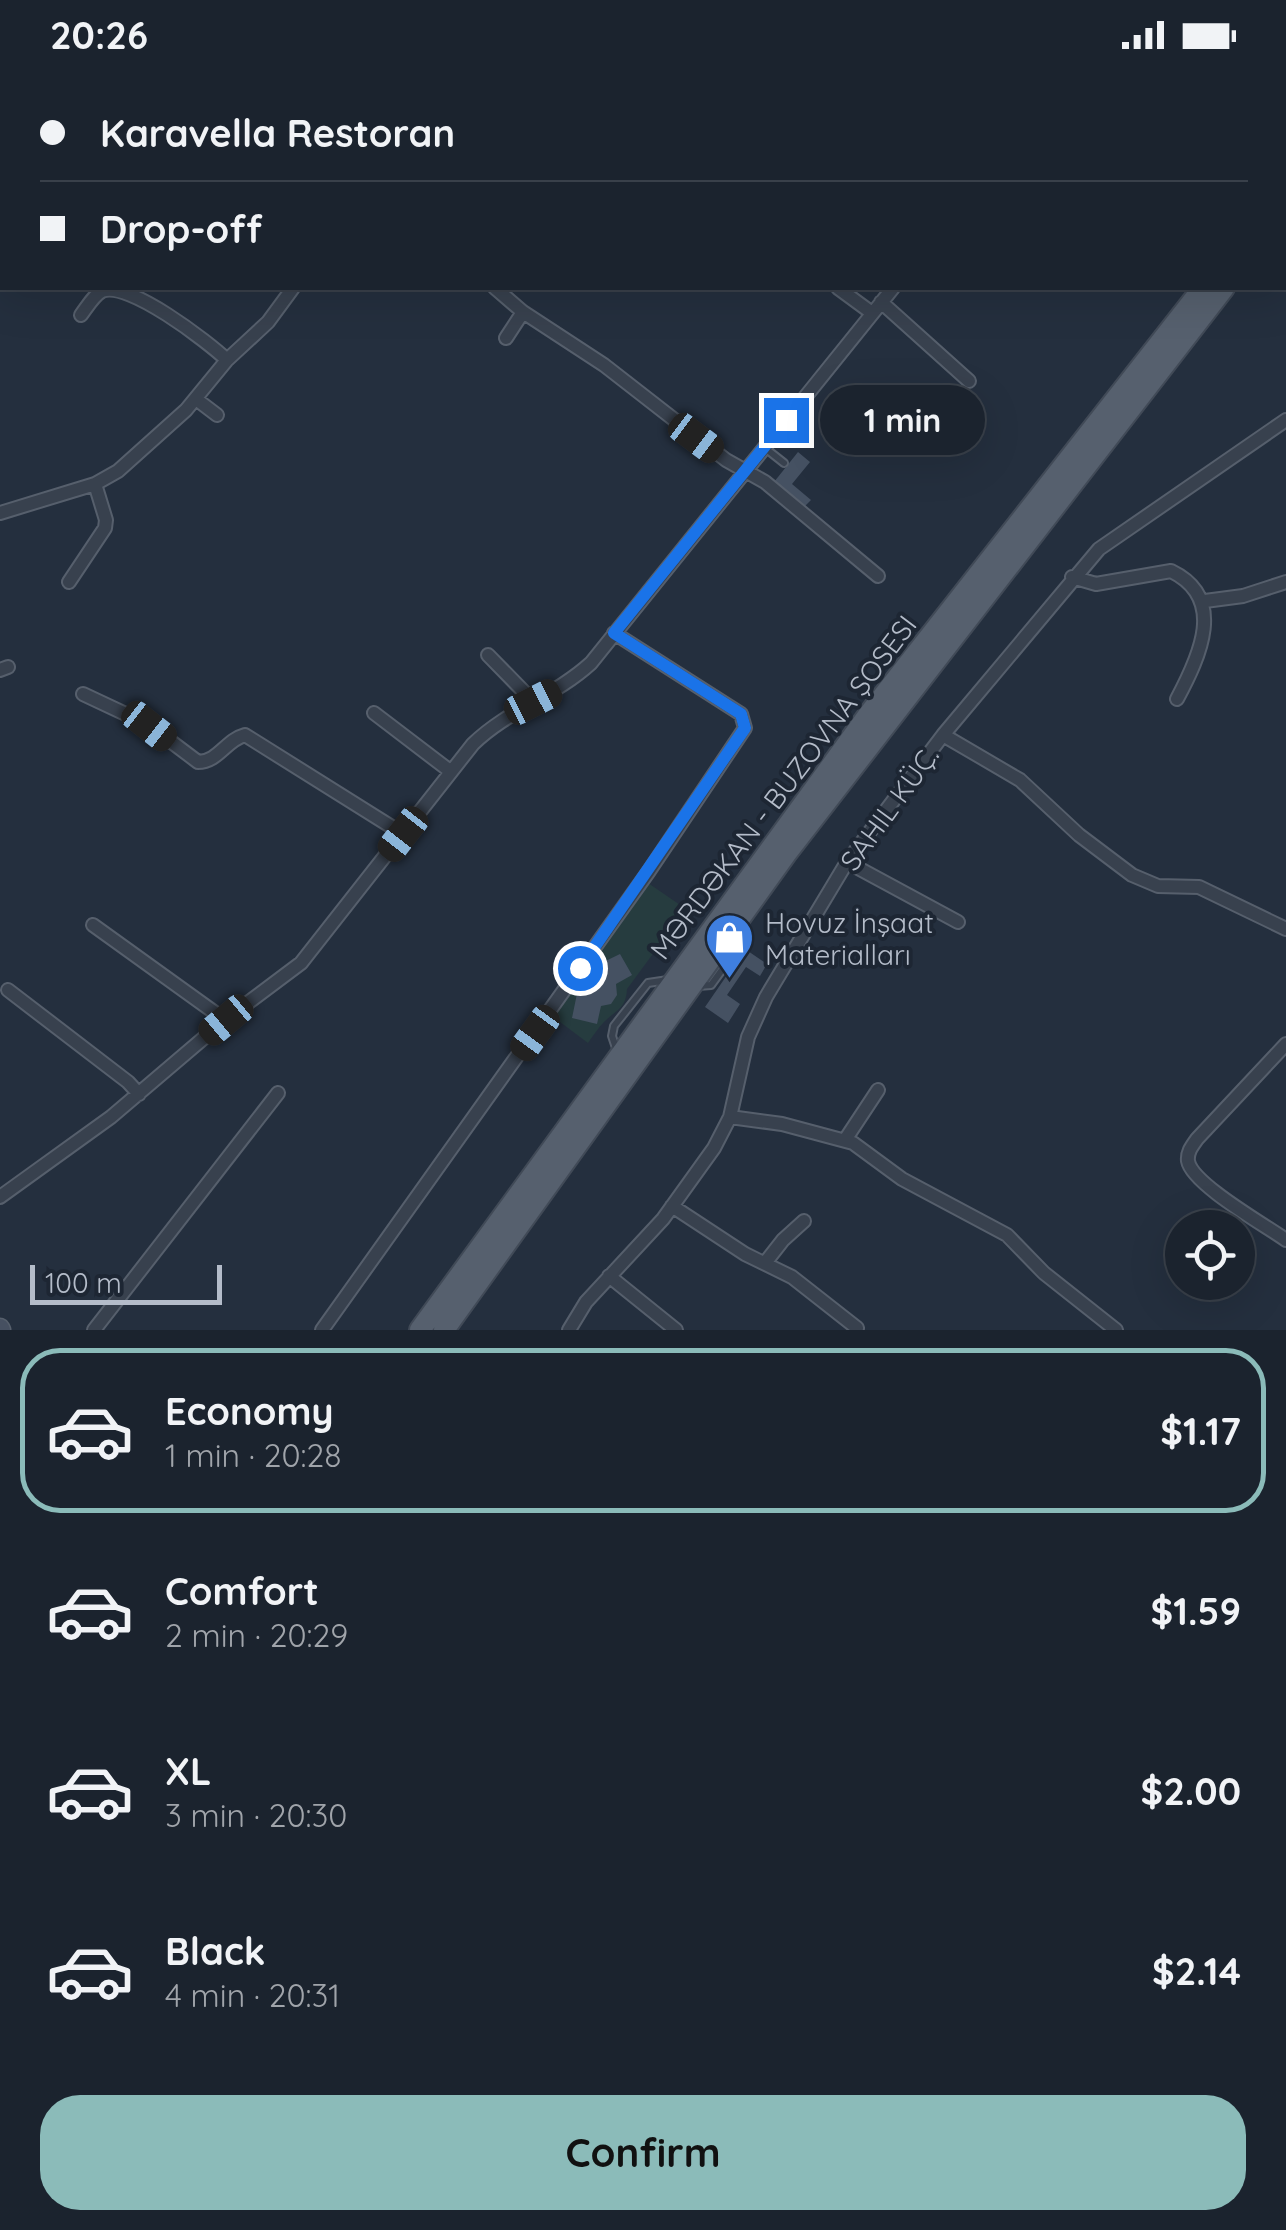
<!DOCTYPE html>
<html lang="en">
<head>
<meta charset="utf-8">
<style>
  body { margin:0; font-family:Quicksand,sans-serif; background:#282f3a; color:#f1f3f6; height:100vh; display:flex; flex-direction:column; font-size:38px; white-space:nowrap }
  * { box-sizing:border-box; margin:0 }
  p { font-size:32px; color:#a0a4aa }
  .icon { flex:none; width:55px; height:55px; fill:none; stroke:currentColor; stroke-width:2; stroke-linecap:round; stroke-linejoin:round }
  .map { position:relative; height:1260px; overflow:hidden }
  .details { display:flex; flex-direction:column; background:#1b232e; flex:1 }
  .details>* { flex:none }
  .top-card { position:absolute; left:0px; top:0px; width:1288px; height:220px; box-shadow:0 10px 40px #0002,0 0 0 2px #39404a; display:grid; align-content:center; height:220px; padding:0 40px; background:#1b232e }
  .controls { position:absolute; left:1165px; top:1140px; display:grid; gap:20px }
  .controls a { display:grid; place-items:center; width:90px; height:90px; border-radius:50%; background:#1b232e; box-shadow:0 10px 40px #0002,0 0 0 2px #39404a; font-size:50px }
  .scale { position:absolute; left:30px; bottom:25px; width:192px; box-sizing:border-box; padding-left:10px; border:5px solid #b4bcc9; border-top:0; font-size:28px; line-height:35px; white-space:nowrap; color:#b4bcc9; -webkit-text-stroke:8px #1d2633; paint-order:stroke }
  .end { position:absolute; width:45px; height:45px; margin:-22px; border:12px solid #1a73e8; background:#fff; box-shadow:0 0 0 5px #fff }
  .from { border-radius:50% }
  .bubble { position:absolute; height:70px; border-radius:35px; background:#1b232e; box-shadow:0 10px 40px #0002,0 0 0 2px #39404a; font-size:32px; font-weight:700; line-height:70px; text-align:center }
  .car { position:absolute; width:30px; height:60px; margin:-30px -15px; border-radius:12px; box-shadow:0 0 8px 2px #0007; background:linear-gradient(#222 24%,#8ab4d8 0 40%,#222 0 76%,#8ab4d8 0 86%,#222 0) }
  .top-card b { display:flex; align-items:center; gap:35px; height:95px; font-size:38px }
  .top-card b+b { border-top:2px solid #39404a }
  .top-card i { width:25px; height:25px; background:#f1f3f6 }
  ul { padding:18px 0 0; list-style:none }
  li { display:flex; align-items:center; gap:30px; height:165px; margin:0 20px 15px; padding:0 20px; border:5px solid transparent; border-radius:40px }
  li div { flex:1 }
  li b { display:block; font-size:38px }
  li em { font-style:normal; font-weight:700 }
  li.current { border-color:#8bbbb9 }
  li>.icon { width:90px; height:90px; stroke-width:1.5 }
  .cta { display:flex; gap:20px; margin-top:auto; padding:20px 40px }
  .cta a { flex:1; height:115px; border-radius:40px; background:#8bbbb9; color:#111; font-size:40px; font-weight:700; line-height:115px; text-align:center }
  .status { display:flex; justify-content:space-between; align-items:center; height:70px; padding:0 50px; background:#1b232e; direction:ltr }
  .status svg { height:28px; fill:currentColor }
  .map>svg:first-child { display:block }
</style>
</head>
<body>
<div class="status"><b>20:26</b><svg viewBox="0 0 49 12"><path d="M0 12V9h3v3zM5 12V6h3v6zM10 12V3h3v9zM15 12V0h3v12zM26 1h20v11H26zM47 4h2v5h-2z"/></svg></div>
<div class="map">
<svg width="1286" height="1260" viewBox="0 0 1286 1260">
  <rect width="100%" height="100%" fill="#242f3e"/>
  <!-- green -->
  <path fill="#263c3f" d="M 648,813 L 686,839 L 627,919 C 626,939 616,940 604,952 C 598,958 593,966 588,973 L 552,946 Z"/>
  <!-- building -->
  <path fill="#455162" d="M 798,382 L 810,392 L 792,414 L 811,430 L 804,437 L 774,412 Z
    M 745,879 L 767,894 L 760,906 L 746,897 L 727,925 L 740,934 L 728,953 L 705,937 Z
    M 620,884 L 632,905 L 616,914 L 617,925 L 611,934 L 601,936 L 597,954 L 572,948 L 579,914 L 589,899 Z"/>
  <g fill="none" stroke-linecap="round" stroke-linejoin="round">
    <defs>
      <path id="lane" d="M 765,378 L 784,393
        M 698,916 L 711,915 L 727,893 L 727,876
        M 617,981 L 612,966 L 614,956 L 648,913 L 668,910"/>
      <path id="street" d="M 187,0 L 190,2
        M 861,0 L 864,2
        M 1178,0 L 1184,2
        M 1066,2 L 1068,0
        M 1285,68 L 1286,69
        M 495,218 L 523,242 L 604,295 L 726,390 L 765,412 L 878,506
        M 838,218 L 872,243
        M 881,232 L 969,311
        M 81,245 C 87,237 94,225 102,221 C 128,210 208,272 227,290
        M 506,268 L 523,242
        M 196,329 L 217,345
        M 0,443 L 95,414 L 118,401 L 186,340 L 227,290 L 268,252 L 293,218
        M 1072,507 L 1096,514 L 1171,501 C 1227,528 1200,586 1177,629
        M 69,512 L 105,458 L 106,450 L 95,414
        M 1205,531 L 1243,526 L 1286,512
        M 488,585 L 533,631
        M 0,600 L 8,597
        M 83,624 L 149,655 L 198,692 C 218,692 226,670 245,665 L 403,764
        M 374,643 L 450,701
        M 943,665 L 1020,710 L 1079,765 L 1132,805 L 1158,816 L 1199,817 L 1286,859
        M 847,792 L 958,852
        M 93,855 L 225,950
        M 8,920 L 128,1012 L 139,1024
        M 1286,974 L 1197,1069 C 1192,1076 1187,1082 1188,1091 C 1192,1114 1265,1155 1286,1170
        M 730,1047 L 782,1054 L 853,1073 L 902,1109 L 1007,1165 L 1044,1203 L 1116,1260
        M 845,1070 L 878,1020
        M 0,1127 L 111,1047 L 225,950 L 301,893 L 473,674 C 508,640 555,626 591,593 L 893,218
        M 672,1136 L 745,1184 L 792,1207 L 857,1258
        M 765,1193 L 783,1170 L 804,1151
        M 609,1206 L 676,1260
        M 94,1260 L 278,1023
        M 322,1260 L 649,801 L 745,658 L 741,644 L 614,563
        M 569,1260 L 586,1232 L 663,1149 L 714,1078 L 730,1047 L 748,967 L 766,927 L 847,792 L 943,665 L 1099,479 L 1286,350"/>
      <path id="secondary" d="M 0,1258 L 1,1260"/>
      <path id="primary" d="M 1285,104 L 1286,103
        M 1285,134 L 1286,133
        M 420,1260 L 869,644 L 1203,218
        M 444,1260 L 786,784 L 1224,218"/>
    </defs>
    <!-- lane casing -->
    <use href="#lane" stroke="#565f6c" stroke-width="10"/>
    <!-- street casing -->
    <use href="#street" stroke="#565f6c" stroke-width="16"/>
    <!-- secondary casing -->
    <use href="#secondary" stroke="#565f6c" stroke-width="21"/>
    <!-- primary casing -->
    <use href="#primary" stroke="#414a57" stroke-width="24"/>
    <!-- lane -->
    <use href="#lane" stroke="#38414e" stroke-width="6"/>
    <!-- street -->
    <use href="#street" stroke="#38414e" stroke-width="12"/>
    <!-- secondary -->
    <use href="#secondary" stroke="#465061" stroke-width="18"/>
    <!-- primary -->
    <use href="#primary" stroke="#56606e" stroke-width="20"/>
  </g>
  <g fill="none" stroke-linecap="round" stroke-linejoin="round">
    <!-- route -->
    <path stroke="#1a73e8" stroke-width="12" d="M 580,898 L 745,658 L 741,644 L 614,563 L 786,350"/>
  </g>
  <!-- icons -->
  <defs>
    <symbol id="shop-pin" viewBox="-11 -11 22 30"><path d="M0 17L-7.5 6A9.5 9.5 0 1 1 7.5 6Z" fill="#3f7fe0" stroke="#1d2633"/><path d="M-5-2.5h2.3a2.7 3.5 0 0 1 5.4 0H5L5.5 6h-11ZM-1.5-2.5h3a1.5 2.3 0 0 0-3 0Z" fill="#fff"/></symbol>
  </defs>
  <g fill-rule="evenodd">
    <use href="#shop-pin" x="702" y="840" width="55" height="75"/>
  </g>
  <g text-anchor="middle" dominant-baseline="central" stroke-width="8" stroke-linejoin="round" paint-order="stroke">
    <!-- street labels -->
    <g font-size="28" fill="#b4bcc9" stroke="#1d2633">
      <text transform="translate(783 717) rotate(-53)">MƏRDƏKAN - BUZOVNA ŞOSESI</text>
      <text transform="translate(889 738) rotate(-54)">SAHIL KÜÇ.</text>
    </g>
    <!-- poi labels -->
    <g font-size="28" fill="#b4bcc9" stroke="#1d2633" text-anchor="start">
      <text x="765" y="852">Hovuz İnşaat<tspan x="765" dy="32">Materialları</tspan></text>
    </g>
  </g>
</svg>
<div class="controls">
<a><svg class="icon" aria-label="locate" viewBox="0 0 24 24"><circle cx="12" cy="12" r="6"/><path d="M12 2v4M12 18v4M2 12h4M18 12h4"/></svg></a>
</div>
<div class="scale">100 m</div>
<i class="end from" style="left:580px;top:898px"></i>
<i class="end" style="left:786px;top:350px"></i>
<div class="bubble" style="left:820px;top:315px;width:165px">1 min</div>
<i class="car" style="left:696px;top:368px;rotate:127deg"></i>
<i class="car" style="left:533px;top:632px;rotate:63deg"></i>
<i class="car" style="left:149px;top:656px;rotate:128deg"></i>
<i class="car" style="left:403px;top:764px;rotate:218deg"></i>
<i class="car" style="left:226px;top:950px;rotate:230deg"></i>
<i class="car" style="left:535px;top:963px;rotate:216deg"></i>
<div class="top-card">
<b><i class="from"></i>Karavella Restoran</b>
<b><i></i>Drop-off</b>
</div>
</div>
<section class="details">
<ul>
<li class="current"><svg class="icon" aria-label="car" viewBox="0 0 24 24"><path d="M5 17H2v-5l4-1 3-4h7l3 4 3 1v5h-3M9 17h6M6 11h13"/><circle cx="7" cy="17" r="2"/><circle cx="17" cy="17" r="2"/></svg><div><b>Economy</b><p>1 min · 20:28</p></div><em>$1.17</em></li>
<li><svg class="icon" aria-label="car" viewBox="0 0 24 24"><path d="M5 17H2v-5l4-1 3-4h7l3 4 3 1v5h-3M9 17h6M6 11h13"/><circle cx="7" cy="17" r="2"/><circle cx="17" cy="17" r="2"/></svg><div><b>Comfort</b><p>2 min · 20:29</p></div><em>$1.59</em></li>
<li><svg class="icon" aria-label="car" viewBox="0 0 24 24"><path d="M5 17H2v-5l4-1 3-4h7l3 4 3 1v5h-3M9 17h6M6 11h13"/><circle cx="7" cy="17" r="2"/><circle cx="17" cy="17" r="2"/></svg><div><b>XL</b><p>3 min · 20:30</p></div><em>$2.00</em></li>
<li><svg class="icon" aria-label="car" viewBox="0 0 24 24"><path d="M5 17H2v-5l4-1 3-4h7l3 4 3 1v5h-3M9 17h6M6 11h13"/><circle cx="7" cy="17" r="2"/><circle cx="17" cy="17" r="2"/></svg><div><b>Black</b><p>4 min · 20:31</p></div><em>$2.14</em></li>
</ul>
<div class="cta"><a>Confirm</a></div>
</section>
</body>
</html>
